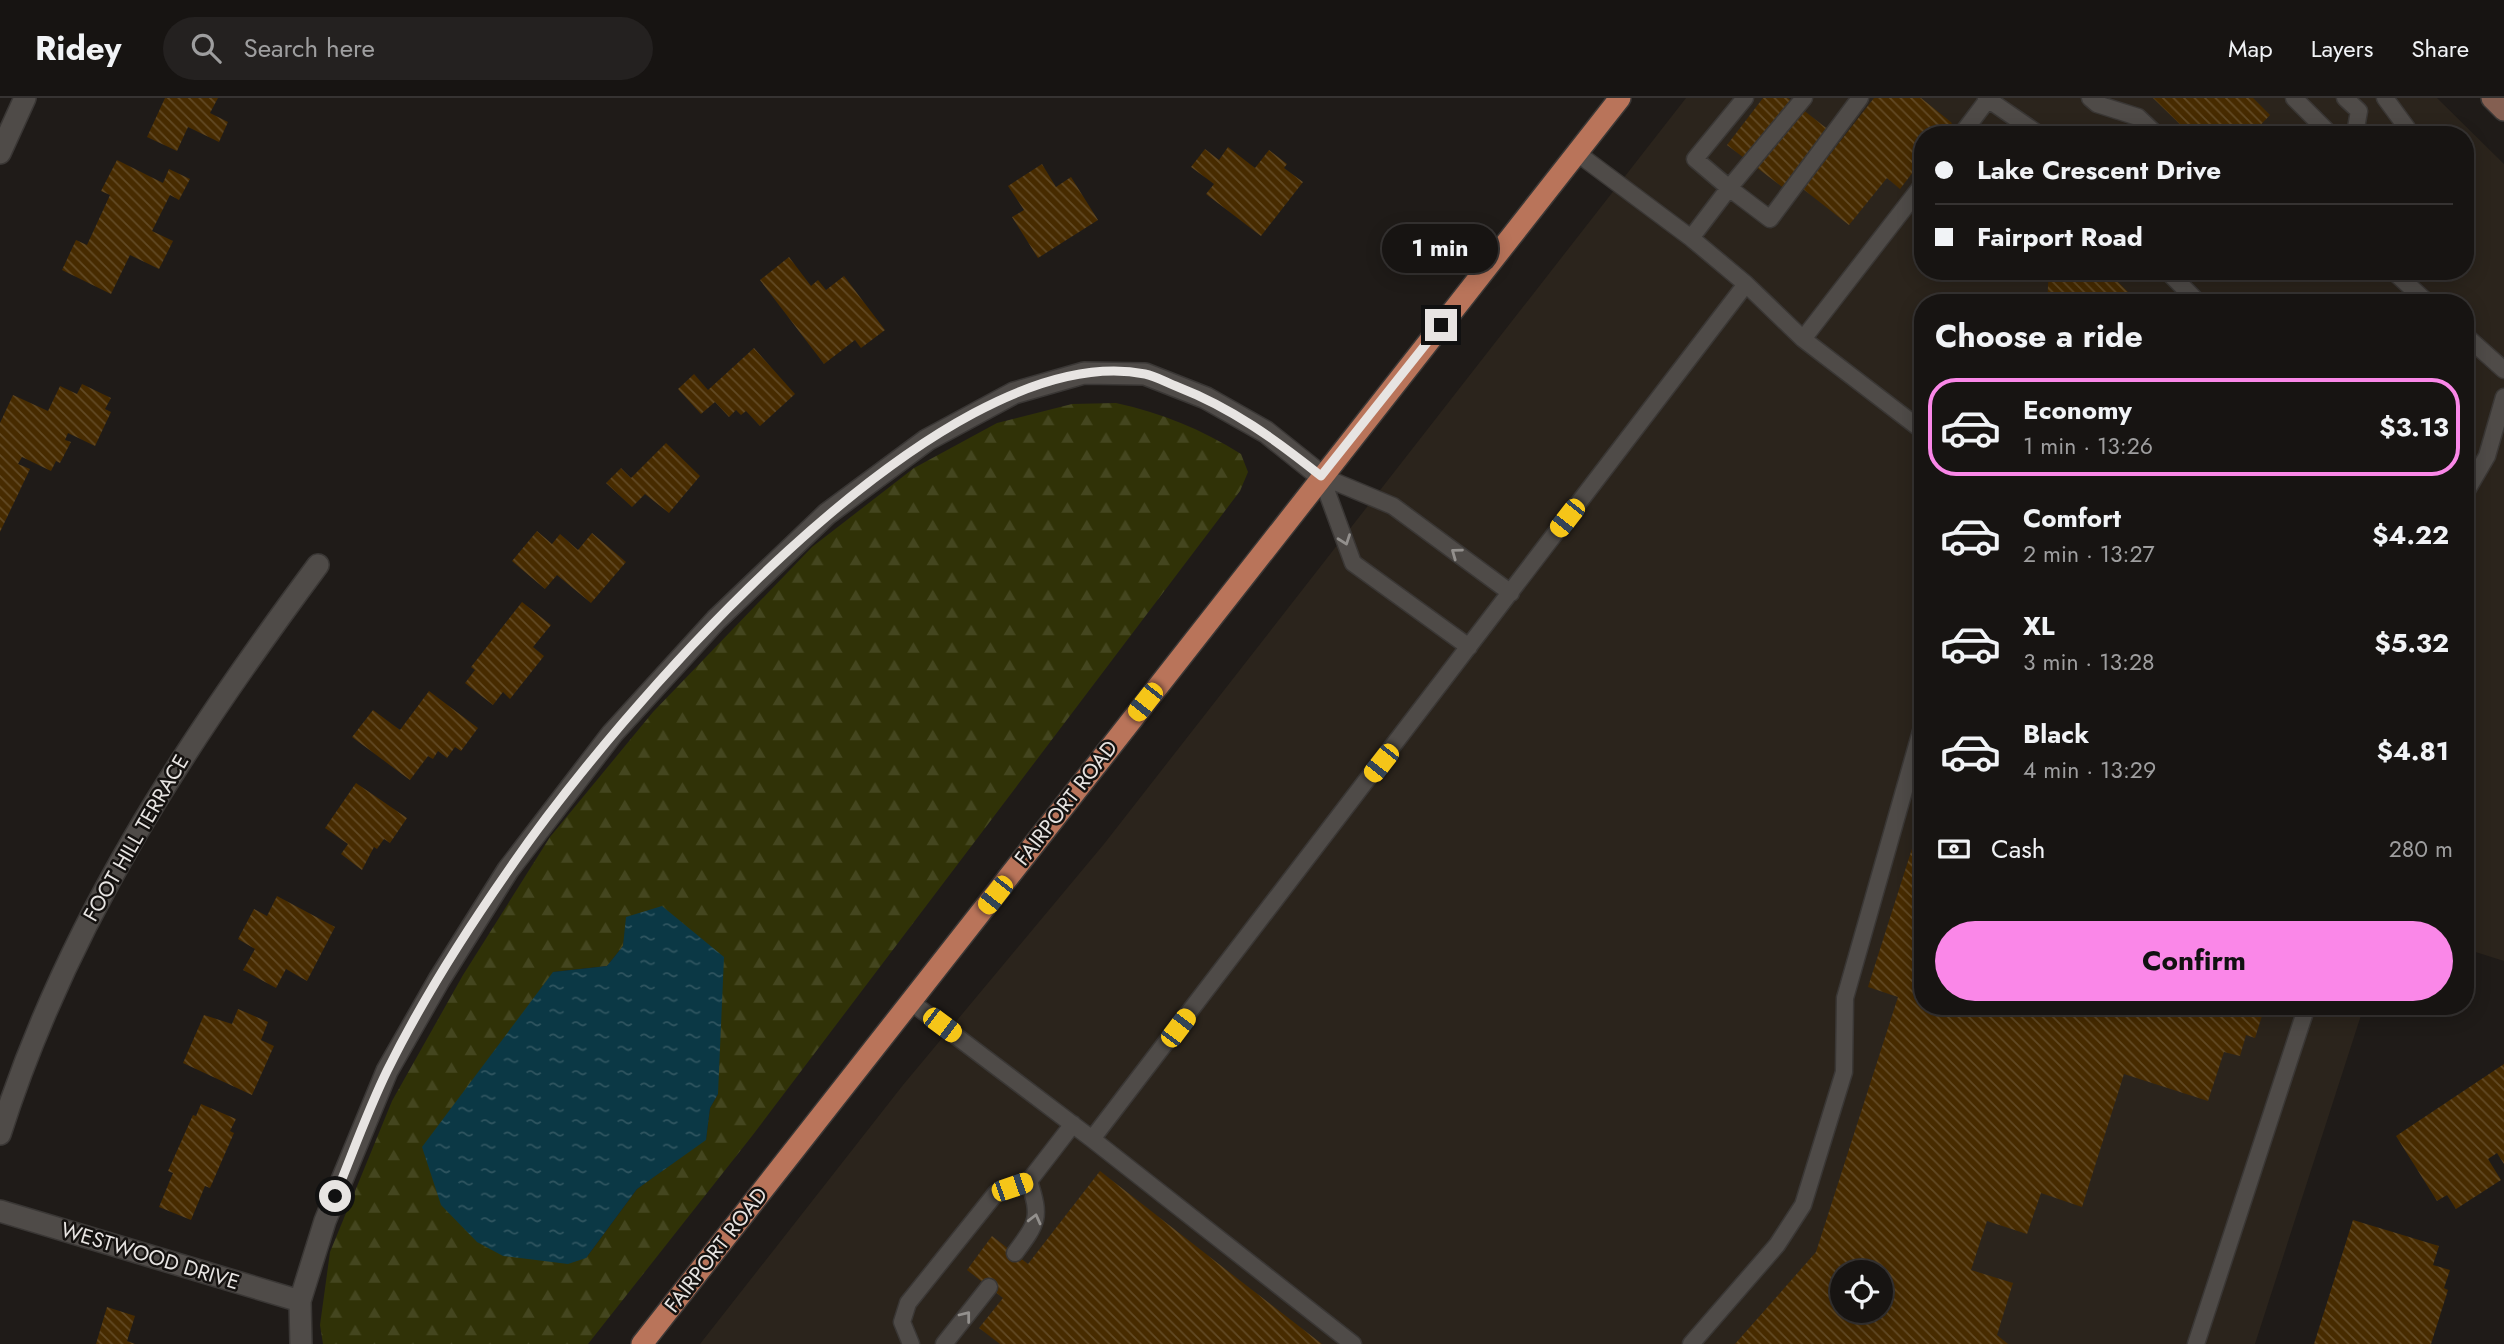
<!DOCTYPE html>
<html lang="en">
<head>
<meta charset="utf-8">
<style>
  body { margin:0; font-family:Jost,sans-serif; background:#242120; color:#f1f3f6; height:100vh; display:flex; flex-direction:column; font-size:26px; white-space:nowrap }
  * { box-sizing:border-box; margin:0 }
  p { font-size:23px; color:#9e9e9f }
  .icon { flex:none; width:38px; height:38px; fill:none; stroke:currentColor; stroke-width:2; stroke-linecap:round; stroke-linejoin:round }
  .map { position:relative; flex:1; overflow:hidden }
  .sheet { position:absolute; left:1914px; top:196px; width:560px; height:721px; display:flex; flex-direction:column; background:#171412; border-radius:28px; box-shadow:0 4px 18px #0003,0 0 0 2px #363332 }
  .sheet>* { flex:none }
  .top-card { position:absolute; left:1914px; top:28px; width:560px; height:154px; border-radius:28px; box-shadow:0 4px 18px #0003,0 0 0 2px #363332; display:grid; align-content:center; height:154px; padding:0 21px; background:#171412 }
  .controls { position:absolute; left:1830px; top:1162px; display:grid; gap:14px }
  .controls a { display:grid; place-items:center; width:63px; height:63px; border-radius:50%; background:#171412; box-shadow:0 4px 18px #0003,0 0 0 2px #363332; font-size:35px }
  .end { position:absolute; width:32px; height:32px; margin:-16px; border:9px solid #e7e4e2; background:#111; box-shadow:0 0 0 4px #111 }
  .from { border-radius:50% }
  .bubble { position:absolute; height:49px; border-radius:24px; background:#171412; box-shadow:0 4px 18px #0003,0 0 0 2px #363332; font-size:23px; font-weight:700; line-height:49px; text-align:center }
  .car { position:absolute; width:21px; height:42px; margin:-21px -10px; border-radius:9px; box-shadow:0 0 5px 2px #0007; background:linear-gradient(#f5c518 24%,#345 0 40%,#f5c518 0 76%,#345 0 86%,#f5c518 0) }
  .top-card b { display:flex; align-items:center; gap:24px; height:66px; font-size:26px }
  .top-card b+b { border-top:2px solid #363332 }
  .top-card i { width:18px; height:18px; background:#f1f3f6 }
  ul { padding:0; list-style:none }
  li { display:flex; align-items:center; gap:21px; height:98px; margin:0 14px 10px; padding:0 7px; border:4px solid transparent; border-radius:28px }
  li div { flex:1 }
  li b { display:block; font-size:26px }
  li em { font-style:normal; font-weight:700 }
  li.current { border-color:#fa87e8 }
  li>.icon { width:63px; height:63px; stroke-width:1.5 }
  h2 { padding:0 21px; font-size:32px; line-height:84px }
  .pay { display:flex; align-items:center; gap:18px; height:77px; padding:0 21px; font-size:26px }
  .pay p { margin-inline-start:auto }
  .cta { display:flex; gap:14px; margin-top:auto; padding:14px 21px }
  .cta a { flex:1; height:80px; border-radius:42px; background:#fa87e8; color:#111; font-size:28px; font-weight:700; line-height:80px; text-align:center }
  header { display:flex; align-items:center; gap:42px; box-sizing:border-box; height:98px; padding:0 35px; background:#171412; border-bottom:2px solid #363332 }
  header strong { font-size:33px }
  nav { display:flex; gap:38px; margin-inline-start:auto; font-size:24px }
  .search { width:490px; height:63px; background:#242120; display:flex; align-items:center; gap:18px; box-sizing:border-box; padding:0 24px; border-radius:38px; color:#9e9e9f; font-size:26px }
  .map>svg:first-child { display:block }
</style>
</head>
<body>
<header>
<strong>Ridey</strong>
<div class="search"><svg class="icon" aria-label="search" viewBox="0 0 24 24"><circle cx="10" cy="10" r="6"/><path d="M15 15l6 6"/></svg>Search here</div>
<nav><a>Map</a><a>Layers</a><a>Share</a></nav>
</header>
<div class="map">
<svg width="2504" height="1246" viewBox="0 0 2504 1246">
  <defs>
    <pattern id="forest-firs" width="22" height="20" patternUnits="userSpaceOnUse" patternTransform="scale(1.75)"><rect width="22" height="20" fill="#303207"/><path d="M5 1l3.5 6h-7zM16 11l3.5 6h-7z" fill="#44461f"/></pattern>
    <pattern id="water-ripples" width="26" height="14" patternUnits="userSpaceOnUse" patternTransform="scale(1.75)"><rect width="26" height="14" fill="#0b3845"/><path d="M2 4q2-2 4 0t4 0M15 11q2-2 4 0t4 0" fill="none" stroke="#2f5560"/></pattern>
    <pattern id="building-back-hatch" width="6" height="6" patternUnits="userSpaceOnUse" patternTransform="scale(1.75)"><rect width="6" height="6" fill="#472b00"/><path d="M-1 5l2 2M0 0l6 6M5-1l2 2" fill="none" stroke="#624a25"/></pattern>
  </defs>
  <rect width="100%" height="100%" fill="#1f1b18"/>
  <!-- built -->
  <path fill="#2b241c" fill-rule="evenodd" d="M 1686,0 L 2437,0 L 2504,66 L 2504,863 L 2466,851 L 2466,205 L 1923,205 L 1923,908 L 2364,908 L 2255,1246 L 700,1246 L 903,987 L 1104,746 ZM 1923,37 L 2466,37 L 2466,173 L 1923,173 ZM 1843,1174 L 1881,1174 L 1881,1213 L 1843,1213 Z"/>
  <!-- forest -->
  <path fill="url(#forest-firs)" fill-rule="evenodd" d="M 1116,305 C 1162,315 1201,331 1241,356 L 1248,374 L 1240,393 L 752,1038 L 588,1246 L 323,1246 L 320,1227 L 330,1154 L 392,1003 L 463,877 L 550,739 L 653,614 L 812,449 L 914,370 L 997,325 L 1072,306 ZM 627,819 L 718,996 L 710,1010 L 706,1041 L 637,1091 L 586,1160 L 553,874 L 607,868 L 623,848 Z"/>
  <!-- water -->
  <path fill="url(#water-ripples)" d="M 662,808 L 724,859 L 718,996 L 710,1010 L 706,1042 L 637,1091 L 586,1160 L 568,1166 L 503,1158 L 477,1144 L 441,1107 L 422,1049 L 553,874 L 607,868 L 623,848 L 626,819 Z"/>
  <!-- building -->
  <path fill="url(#building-back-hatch)" fill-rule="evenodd" d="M 165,0 L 218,0 L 210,15 L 228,24 L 219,44 L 188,29 L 177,53 L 147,39 Z
    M 1763,0 L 1788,0 L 1830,33 L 1785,91 L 1727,47 Z
    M 1874,0 L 1921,0 L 1952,25 L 1943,37 L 1923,37 L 1923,61 L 1900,91 L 1887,80 L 1849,127 L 1803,91 Z
    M 2153,0 L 2253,0 L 2270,17 L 2251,37 L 2191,37 Z
    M 1228,49 L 1255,70 L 1269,52 L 1287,66 L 1284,70 L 1303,84 L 1261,138 L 1206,96 L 1214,86 L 1191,69 L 1205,51 L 1219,62 Z
    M 117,62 L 163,85 L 169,71 L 190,81 L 179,102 L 170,97 L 152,133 L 173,143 L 159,171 L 130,157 L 111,196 L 62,172 L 76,142 L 87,147 L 110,97 L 101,93 Z
    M 1042,66 L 1056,89 L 1071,79 L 1098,122 L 1038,160 L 1012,119 L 1024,112 L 1008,88 Z
    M 789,159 L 811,188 L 818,182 L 826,192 L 844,178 L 885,232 L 861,250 L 855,242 L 824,266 L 760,182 Z
    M 2049,173 L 2107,173 L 2139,205 L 2047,205 Z
    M 754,250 L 795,296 L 760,328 L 746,313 L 741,317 L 736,312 L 729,319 L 715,304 L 701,316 L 678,291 L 694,276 L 708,292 Z
    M 82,286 L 111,300 L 105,311 L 111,314 L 95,348 L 68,335 L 65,342 L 71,344 L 60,365 L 56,363 L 51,373 L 22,359 L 18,366 L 30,371 L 0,434 L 0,325 L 13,297 L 48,313 L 60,288 L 77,296 Z
    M 666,345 L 700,378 L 669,415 L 645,396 L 632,409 L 606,385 L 621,370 L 631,380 Z
    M 537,433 L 552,446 L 560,436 L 578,452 L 592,435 L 626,464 L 591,505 L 557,477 L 545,491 L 512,463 Z
    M 522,504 L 551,527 L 533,549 L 544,558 L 510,601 L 503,594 L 493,607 L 465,585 L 475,572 L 471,569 Z
    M 429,593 L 478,630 L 461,653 L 455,649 L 447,660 L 438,653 L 433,661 L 428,658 L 410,682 L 352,639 L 373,612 L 400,632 Z
    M 356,685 L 407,720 L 390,745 L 384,741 L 377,751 L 374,749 L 362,772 L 341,756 L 348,746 L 325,730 Z
    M 1923,716 L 1923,908 L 2265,908 L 2255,940 L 2246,937 L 2240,958 L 2224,954 L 2208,1003 L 2124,976 L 2082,1109 L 2041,1095 L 2027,1136 L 1987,1123 L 1971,1172 L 2013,1185 L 1997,1237 L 2008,1246 L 1735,1246 L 1816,1154 L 1898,899 L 1868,889 ZM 1843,1174 L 1881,1174 L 1881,1213 L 1843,1213 Z
    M 277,798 L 335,829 L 307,883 L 286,871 L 276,890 L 243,872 L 255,851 L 238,841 L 254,811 L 267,818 Z
    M 238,911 L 268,924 L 261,942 L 274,948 L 252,997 L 183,965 L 204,917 L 232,926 Z
    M 2504,966 L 2504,1066 L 2497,1055 L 2488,1061 L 2501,1082 L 2456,1111 L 2447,1097 L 2437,1103 L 2396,1038 Z
    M 201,1006 L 236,1021 L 230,1033 L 234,1035 L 210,1090 L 205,1088 L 191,1122 L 159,1109 L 173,1075 L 168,1073 L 193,1017 L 196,1018 Z
    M 1100,1073 L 1238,1181 L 1322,1246 L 1000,1246 L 979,1230 L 1003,1200 L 967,1172 L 992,1138 L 1028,1166 Z
    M 2353,1122 L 2439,1148 L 2433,1167 L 2450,1172 L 2444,1190 L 2448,1192 L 2431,1246 L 2314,1246 Z
    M 107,1209 L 135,1218 L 127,1243 L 135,1246 L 96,1246 Z"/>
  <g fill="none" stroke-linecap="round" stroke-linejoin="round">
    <defs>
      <path id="lane" d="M 1804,0 L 1729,90 L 1770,121 L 1860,0
        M 1986,0 L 2040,37
        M 2090,0 L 2097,6 L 2138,19 L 2157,37
        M 2294,0 L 2331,37
        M 2345,0 L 2359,13 L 2356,30 L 2350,37
        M 2385,0 L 2407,30 L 2407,37
        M 1961,37 L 1989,0
        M 1577,55 L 1691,140 L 1746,186 L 1803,241 L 1923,333
        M 1691,140 L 1729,90 L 1695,61 L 1745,0
        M 2167,173 L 2199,205
        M 2393,173 L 2428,205
        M 2466,238 L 2504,272
        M 1803,241 L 1923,86
        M 1321,378 L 1353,465 L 1469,549
        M 1321,378 L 1393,408 L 1511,495
        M 2466,394 L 2487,358 L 2504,299
        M 911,904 L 1092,1041 L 1353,1246
        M 1092,1041 L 1746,186
        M 1015,1155 C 1038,1124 1041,1120 1029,1083
        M 911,1246 L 902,1224 L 908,1205 L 996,1095 L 1029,1083 L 1073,1026
        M 944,1246 L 989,1189
        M 1691,1246 L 1777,1147 L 1803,1107 L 1844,974 L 1845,900 L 1923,626
        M 2196,1246 L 2307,908"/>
      <path id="street" d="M 0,55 L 25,0
        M 0,1036 C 68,823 185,646 318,467
        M 0,1113 L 300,1203
        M 301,1246 L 300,1203 L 325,1123 L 387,973 L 439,882 L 508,772 L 612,636 L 716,522 L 827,416 L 927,342 L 1014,295 L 1084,275 L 1145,276 L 1206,300 L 1266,334 L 1321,378"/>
      <path id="secondary" d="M 2492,0 L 2504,12"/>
      <path id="primary" d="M 642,1246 L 1620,0"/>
    </defs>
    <!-- lane casing -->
    <use href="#lane" stroke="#3a3735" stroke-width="19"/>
    <!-- street casing -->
    <use href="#street" stroke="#3a3735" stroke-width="24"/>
    <!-- secondary casing -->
    <use href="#secondary" stroke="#3a3735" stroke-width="24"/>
    <!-- primary casing -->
    <use href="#primary" stroke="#3a3735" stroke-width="24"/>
    <!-- lane -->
    <use href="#lane" stroke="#4f4b48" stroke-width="16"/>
    <!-- street -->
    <use href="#street" stroke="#4f4b48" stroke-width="21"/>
    <!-- secondary -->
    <use href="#secondary" stroke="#845f51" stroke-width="21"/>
    <!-- primary -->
    <use href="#primary" stroke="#b9745a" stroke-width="21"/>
  </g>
  <!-- one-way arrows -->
  <defs><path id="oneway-chevron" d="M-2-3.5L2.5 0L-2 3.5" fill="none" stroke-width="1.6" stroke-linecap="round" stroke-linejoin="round" transform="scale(1.75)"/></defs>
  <g stroke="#93908d">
    <use href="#oneway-chevron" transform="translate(1345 442) rotate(70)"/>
    <use href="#oneway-chevron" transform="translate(1456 455) rotate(-144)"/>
    <use href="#oneway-chevron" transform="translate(1035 1121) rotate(-76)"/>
    <use href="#oneway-chevron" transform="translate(966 1218) rotate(-52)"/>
  </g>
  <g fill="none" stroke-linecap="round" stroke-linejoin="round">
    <!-- route -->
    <path stroke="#e7e4e2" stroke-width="9" d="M 335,1098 C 352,1057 367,1014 387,973 C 421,904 464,836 508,773 C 612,620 940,236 1145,276 C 1156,278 1167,285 1178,289 C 1232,310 1276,342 1321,378 L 1441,227"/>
  </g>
  <g text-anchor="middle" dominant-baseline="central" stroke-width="5" stroke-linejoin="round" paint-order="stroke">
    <!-- street labels -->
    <g font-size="21" fill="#e7e4e2" stroke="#151210">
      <text transform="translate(1066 705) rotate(-52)">FAIRPORT ROAD</text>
      <text transform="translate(136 740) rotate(-60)">FOOT HILL TERRACE</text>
      <text transform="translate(716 1152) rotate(-52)">FAIRPORT ROAD</text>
      <text transform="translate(150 1158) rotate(17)">WESTWOOD DRIVE</text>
    </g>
  </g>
</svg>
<div class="controls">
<a><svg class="icon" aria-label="locate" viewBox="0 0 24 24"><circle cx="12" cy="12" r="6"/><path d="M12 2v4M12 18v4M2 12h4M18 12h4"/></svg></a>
</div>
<i class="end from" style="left:335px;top:1098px"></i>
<i class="end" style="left:1441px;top:227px"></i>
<div class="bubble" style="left:1382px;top:126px;width:116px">1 min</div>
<i class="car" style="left:1567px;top:420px;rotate:218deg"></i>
<i class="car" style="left:1145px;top:604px;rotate:218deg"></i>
<i class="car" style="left:1381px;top:665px;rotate:218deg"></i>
<i class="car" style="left:995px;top:797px;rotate:218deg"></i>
<i class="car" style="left:942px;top:927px;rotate:127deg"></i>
<i class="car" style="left:1178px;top:930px;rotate:37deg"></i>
<i class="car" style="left:1012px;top:1089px;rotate:71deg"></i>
<div class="top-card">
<b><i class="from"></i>Lake Crescent Drive</b>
<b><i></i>Fairport Road</b>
</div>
<section class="sheet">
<h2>Choose a ride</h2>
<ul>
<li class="current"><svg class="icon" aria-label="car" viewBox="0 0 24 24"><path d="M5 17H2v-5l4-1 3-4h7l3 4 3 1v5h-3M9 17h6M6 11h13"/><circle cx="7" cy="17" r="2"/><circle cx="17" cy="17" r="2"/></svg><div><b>Economy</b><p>1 min · 13:26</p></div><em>$3.13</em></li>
<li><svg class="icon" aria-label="car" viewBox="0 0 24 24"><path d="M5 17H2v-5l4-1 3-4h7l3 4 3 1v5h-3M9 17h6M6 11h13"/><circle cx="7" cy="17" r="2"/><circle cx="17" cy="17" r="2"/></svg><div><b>Comfort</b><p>2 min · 13:27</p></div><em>$4.22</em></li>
<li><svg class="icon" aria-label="car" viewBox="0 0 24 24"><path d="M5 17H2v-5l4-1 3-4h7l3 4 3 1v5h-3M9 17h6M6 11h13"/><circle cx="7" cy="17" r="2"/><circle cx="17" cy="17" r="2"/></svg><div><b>XL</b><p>3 min · 13:28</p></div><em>$5.32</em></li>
<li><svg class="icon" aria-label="car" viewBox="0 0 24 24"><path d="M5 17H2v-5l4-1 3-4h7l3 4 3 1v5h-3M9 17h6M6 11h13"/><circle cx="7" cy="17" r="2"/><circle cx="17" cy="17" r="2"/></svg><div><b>Black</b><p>4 min · 13:29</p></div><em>$4.81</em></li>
</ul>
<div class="pay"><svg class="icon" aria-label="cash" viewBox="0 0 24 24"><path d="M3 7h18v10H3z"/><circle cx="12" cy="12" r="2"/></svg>Cash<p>280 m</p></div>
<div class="cta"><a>Confirm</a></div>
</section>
</div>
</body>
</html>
